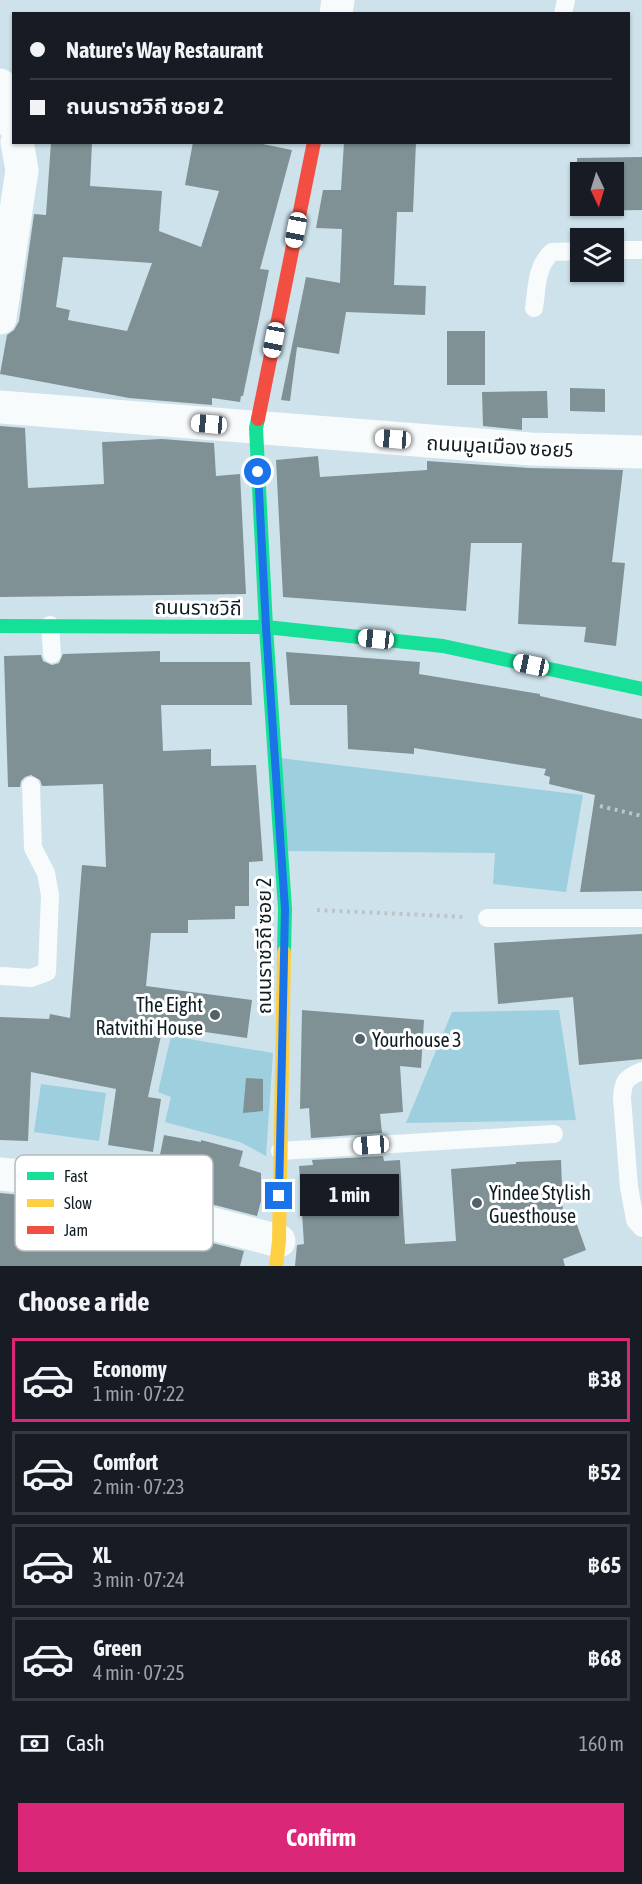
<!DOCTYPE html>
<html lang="en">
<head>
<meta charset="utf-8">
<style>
  body { margin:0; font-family:"Asap Condensed","Noto Sans Thai",sans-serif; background:#242831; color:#f1f3f6; height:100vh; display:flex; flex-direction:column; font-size:22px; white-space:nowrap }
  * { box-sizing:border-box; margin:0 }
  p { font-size:20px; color:#9ea1a6 }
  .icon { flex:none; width:33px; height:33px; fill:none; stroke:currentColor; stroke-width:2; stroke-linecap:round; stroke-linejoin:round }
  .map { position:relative; height:1266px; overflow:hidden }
  .drawer { display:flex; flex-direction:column; background:#171b24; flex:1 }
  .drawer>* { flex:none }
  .hud { position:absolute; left:12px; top:12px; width:618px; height:132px; border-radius:0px; box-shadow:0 2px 4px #0004; display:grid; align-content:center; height:132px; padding:0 18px; background:#171b24 }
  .needle { width:39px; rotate:176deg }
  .fabs { position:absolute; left:570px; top:162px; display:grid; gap:12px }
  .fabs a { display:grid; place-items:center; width:54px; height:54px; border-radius:0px; background:#171b24; box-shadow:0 2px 4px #0004; font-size:30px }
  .end { position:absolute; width:27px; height:27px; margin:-14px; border:8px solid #1a73e8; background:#fff; box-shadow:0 0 0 3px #fff }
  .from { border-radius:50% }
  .bubble { position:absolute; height:42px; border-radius:0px; background:#171b24; box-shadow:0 2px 4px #0004; font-size:20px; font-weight:700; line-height:42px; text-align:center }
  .car { position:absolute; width:18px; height:36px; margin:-18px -9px; border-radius:8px; box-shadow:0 0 4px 2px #0007; background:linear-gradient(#fff 24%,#345 0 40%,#fff 0 76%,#345 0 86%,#fff 0) }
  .hud b { display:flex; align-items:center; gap:21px; height:57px; font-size:22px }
  .hud b+b { border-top:2px solid #363941 }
  .hud i { width:15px; height:15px; background:#f1f3f6 }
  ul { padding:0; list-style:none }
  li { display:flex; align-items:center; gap:18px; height:84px; margin:0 12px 9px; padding:0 6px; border:3px solid #363941; border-radius:0px }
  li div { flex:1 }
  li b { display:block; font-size:22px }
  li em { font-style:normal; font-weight:700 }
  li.on { border-color:#db2777 }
  li>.icon { width:54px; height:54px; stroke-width:1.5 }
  h2 { padding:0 18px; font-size:27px; line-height:72px }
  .pay { display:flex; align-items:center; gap:15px; height:66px; padding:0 18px; font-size:22px }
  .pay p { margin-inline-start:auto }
  .button { display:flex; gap:12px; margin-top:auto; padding:12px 18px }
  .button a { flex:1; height:69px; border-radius:0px; background:#db2777; color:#fff; font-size:24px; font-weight:700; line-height:69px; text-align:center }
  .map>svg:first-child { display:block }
</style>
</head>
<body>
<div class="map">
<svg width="642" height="1266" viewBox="0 0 642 1266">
  <rect width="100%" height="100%" fill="#cde2ea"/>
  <!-- forest -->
  <path fill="#9ecfde" d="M 280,758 L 583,795 L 566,892 L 493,884 L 495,853 L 286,851 Z
    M 559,1010 L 576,1120 L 406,1123 L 452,1012 Z
    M 171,1036 L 273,1053 L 266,1156 L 240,1142 L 165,1122 L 171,1097 L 158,1092 Z
    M 41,1084 L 106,1093 L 99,1141 L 34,1132 Z"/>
  <!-- building -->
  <path fill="#809195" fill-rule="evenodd" d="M 51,142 L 92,142 L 90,186 L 162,191 L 159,231 L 201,247 L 219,191 L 185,185 L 193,142 L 253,142 L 292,150 L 260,269 L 269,270 L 243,396 L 241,396 L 240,402 L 212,398 L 212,405 L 129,398 L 0,374 L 7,335 L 14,330 L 19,321 L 34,214 L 46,215 ZM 63,257 L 152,263 L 127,331 L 68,320 L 70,310 L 56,307 Z
    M 344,142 L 416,142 L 413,212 L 397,212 L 394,285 L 426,286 L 425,315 L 346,312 L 339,354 L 297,347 L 290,401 L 281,400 L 306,277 L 340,283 L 342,229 L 316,228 L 323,190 L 341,190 Z
    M 642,157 L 642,210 L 578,211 L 577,158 ZM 580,172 L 614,172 L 614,206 L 580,206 Z
    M 447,331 L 485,331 L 485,385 L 447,385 Z
    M 570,388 L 605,389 L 605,412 L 570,411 Z
    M 547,391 L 548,418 L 522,418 L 522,430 L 483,426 L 482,392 Z
    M 0,426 L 25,428 L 28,488 L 104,484 L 102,442 L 162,439 L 214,443 L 216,476 L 240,474 L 246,594 L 0,597 Z
    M 318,456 L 320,477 L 427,470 L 427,461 L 529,468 L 623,470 L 612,562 L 625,563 L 616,646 L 584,642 L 586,627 L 518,624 L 522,543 L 471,543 L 466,611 L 283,597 L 276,460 Z
    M 160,651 L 160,662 L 250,662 L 252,705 L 161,705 L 163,751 L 211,749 L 211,766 L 256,765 L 263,861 L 249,862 L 249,906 L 235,906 L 235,919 L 188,920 L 188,933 L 151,933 L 146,986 L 252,1000 L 247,1038 L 163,1026 L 148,1097 L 161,1099 L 153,1152 L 108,1145 L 116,1089 L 31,1072 L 28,1141 L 0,1140 L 0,1017 L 49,1019 L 50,1014 L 70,1018 L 82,865 L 106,867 L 103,784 L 42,786 L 40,780 L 31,775 L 25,777 L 21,781 L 20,787 L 8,787 L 4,656 L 41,655 L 43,661 L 52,665 L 59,663 L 63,654 Z
    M 286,652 L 420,662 L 419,674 L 540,694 L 540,696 L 642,719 L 642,891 L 580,892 L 595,795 L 549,784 L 550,777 L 544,775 L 546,769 L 414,748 L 414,754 L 348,749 L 347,705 L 290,705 Z
    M 642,934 L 642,1059 L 579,1065 L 573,997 L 498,1004 L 494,943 Z
    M 302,1010 L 424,1020 L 421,1068 L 400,1066 L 403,1112 L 380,1114 L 382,1133 L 311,1138 L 309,1108 L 300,1109 Z
    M 246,1078 L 263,1079 L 263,1111 L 243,1113 Z
    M 164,1135 L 201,1142 L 201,1140 L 243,1151 L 239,1166 L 261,1173 L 261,1201 L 257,1216 L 153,1189 Z
    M 383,1156 L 384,1161 L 400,1160 L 405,1244 L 456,1241 L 451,1169 L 516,1164 L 516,1162 L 561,1160 L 563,1215 L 572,1211 L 586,1250 L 563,1259 L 565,1266 L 295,1266 L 297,1245 L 304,1244 L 299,1166 L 313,1165 L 312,1160 Z
    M 0,1193 L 31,1196 L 27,1215 L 73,1226 L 76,1216 L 115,1225 L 117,1219 L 244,1251 L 240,1266 L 0,1266 Z"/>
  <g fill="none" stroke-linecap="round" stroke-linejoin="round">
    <!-- path -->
    <path stroke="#bec4c8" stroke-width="4" stroke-dasharray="3 4.5" stroke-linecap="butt" d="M 600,806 L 642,816
      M 317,910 L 465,917"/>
    <!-- lane -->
    <path stroke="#f8fbfc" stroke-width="18" d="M 563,14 L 566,0
      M 614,250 L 642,250
      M 534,308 C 537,288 536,266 552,252 L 580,251
      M 50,625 L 52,654
      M 487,918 L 642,918
      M 2,976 L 31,978 L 47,972 L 50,895 L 46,873 L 33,848 L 31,786
      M 642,1071 C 626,1078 623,1080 622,1098 L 629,1187 L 635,1220 L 642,1228
      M 280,1151 L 554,1134"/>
    <!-- street -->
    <path stroke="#f8fbfc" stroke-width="33" d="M 336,14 L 338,0
      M 0,85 L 10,107 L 14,125
      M 0,318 L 22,170 L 17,142
      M 0,407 L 530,449 L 642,452
      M 0,1174 L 31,1177 L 279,1241"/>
    <!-- fast -->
    <path stroke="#16e098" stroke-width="14" d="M 258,419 L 256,428 L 266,627 L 285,909 L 284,952
      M 0,626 L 266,627 L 443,646 L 642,689"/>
    <!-- slow -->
    <path stroke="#ffcf43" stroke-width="14" d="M 276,1266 L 279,1241 L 284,952"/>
    <!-- jam -->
    <path stroke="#f24e42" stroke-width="14" d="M 258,419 L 314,142"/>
  </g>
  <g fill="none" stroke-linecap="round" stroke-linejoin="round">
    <!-- route -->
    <path stroke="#1a73e8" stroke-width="8" d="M 258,472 L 266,627 L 285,909 L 279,1196"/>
  </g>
  <!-- markers -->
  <g fill="#516268" stroke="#fff" stroke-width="2">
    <circle cx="215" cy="1015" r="6"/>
    <circle cx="360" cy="1039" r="6"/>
    <circle cx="477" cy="1203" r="6"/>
  </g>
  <g text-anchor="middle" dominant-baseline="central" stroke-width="6" stroke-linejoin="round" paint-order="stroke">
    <!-- street labels -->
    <g font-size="20" fill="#0e1d22" stroke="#fff">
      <text transform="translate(500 446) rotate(3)">ถนนมูลเมือง ซอย5</text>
      <text transform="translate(198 607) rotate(1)">ถนนราชวิถี</text>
      <text transform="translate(263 946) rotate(-90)">ถนนราชวิถี ซอย 2</text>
    </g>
    <!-- poi labels -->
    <g font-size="20" fill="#0e1d22" stroke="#fff" text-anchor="start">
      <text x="203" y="1004" text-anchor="end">The Eight<tspan x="203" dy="23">Ratvithi House</tspan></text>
      <text x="372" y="1039">Yourhouse 3</text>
      <text x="489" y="1192">Yindee Stylish<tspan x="489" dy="23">Guesthouse</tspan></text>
    </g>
  </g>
  <!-- legend -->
  <rect x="15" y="1155" width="198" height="96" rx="9" fill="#fff" stroke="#b7bbbd" stroke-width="1.5"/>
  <rect x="27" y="1172" width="27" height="8" fill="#16e098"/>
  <rect x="27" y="1199" width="27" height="8" fill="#ffcf43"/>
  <rect x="27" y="1226" width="27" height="8" fill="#f24e42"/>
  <g font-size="16" fill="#0e1d22">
    <text x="64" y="1182">Fast</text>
    <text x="64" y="1209">Slow</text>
    <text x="64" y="1236">Jam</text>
  </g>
</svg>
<div class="fabs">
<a><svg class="needle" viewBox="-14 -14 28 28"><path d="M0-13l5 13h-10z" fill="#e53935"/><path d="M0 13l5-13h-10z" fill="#9ea1a6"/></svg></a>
<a><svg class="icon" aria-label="layers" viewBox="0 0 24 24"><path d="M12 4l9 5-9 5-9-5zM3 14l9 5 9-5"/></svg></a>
</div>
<i class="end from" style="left:258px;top:472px"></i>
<i class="end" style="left:279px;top:1196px"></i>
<div class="bubble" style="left:300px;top:1174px;width:99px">1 min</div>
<i class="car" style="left:296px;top:230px;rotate:191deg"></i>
<i class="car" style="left:274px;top:340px;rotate:191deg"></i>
<i class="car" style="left:209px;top:424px;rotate:275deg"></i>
<i class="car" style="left:393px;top:439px;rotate:274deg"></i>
<i class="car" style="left:376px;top:639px;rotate:276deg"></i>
<i class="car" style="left:531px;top:665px;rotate:282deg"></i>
<i class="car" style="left:371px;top:1145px;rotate:266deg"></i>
<div class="hud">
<b><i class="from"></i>Nature's Way Restaurant</b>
<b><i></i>ถนนราชวิถี ซอย 2</b>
</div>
</div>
<section class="drawer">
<h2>Choose a ride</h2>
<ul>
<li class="on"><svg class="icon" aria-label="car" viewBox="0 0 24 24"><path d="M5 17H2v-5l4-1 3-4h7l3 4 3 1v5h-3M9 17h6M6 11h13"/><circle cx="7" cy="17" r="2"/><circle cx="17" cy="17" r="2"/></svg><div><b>Economy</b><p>1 min · 07:22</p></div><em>฿38</em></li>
<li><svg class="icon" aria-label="car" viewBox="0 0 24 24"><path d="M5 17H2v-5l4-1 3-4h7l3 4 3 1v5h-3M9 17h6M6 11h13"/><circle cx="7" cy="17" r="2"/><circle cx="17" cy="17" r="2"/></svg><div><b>Comfort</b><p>2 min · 07:23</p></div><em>฿52</em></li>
<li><svg class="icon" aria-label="car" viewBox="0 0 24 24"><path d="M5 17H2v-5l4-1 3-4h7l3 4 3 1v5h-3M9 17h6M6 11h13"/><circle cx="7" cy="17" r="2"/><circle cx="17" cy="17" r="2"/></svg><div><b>XL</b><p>3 min · 07:24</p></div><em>฿65</em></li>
<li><svg class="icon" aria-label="car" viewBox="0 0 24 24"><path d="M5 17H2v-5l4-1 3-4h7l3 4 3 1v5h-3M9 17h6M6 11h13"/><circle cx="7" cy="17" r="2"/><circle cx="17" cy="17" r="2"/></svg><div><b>Green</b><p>4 min · 07:25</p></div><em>฿68</em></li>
</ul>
<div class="pay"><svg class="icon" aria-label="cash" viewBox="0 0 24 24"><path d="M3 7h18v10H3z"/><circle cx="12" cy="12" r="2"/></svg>Cash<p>160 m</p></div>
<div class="button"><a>Confirm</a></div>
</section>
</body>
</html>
